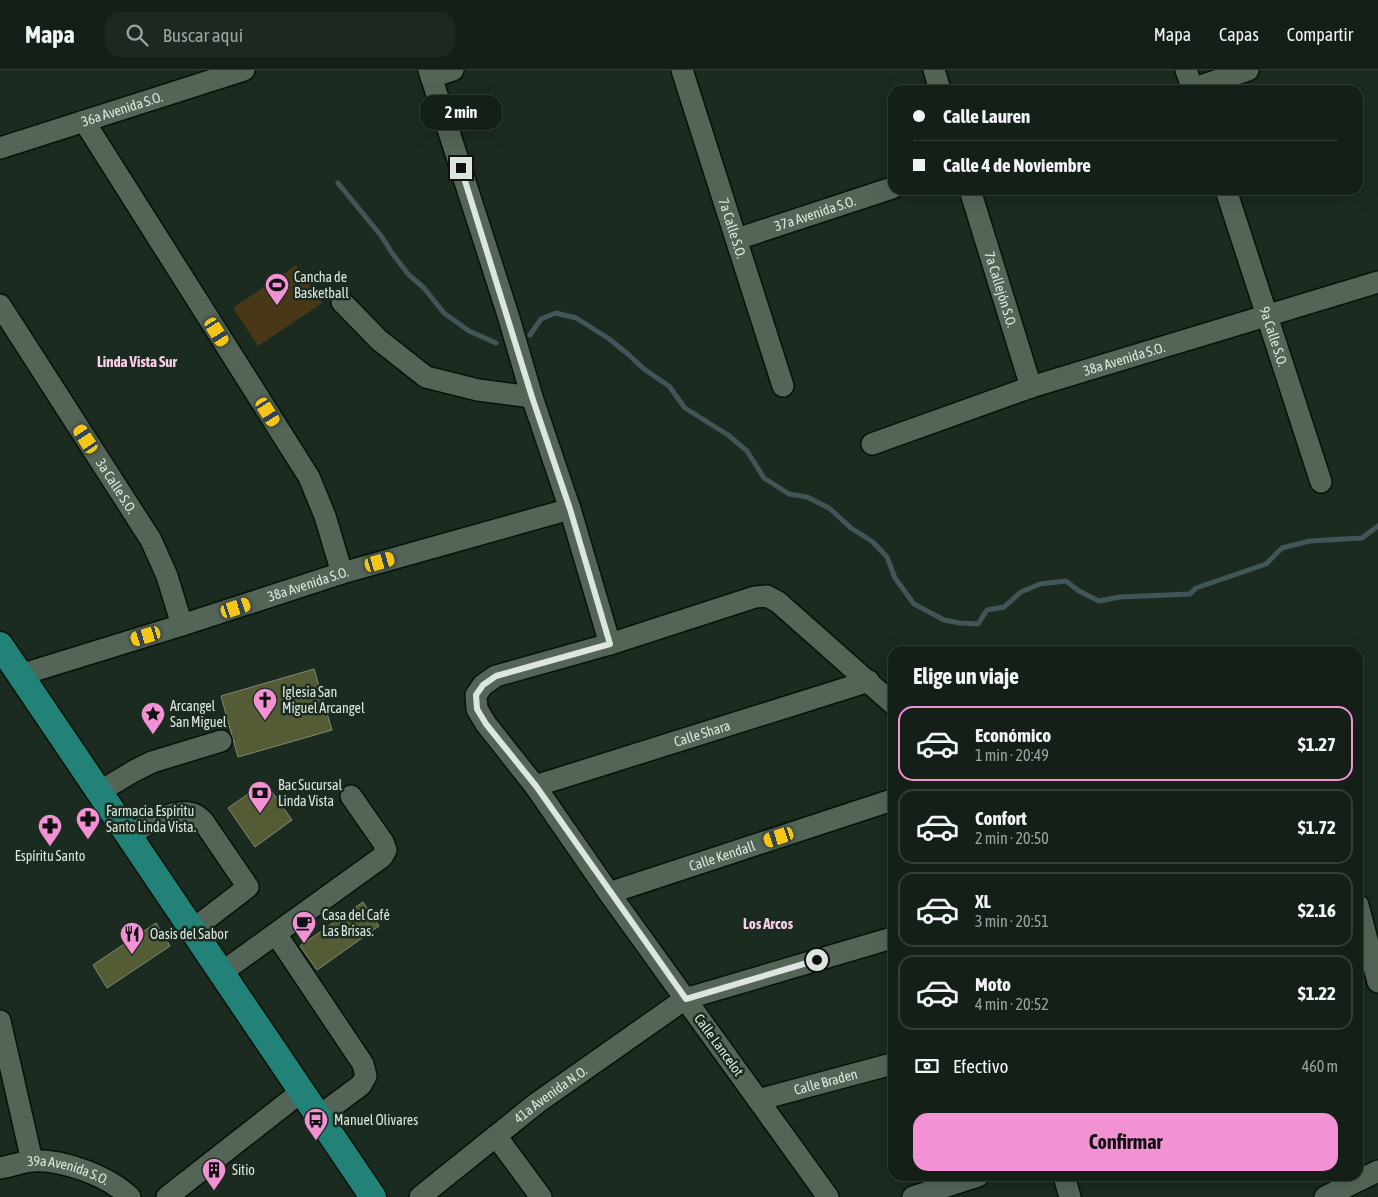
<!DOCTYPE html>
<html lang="es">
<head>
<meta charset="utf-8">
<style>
  body { margin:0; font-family:"Asap Condensed",sans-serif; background:#1d2820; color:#f1f3f6; height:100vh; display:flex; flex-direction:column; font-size:19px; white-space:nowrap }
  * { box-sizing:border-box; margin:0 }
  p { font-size:16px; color:#9da3a1 }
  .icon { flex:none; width:28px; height:28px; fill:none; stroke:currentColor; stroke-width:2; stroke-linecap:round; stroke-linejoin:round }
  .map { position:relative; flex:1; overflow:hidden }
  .details { position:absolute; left:888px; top:576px; width:475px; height:535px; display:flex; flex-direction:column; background:#142017; border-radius:15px; box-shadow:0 5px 20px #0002,0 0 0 1px #333e36 }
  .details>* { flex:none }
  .top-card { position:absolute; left:888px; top:15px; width:475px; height:110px; border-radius:15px; box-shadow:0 5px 20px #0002,0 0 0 1px #333e36; display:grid; align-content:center; height:110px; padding:0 25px; background:#142017 }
  .end { position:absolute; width:22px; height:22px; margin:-11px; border:6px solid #dce6de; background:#111; box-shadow:0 0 0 2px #111 }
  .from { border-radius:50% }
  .bubble { position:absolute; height:35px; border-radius:15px; background:#142017; box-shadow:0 5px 20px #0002,0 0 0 1px #333e36; font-size:16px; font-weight:700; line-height:35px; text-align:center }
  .car { position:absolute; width:15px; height:30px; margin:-15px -8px; border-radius:6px; box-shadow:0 0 4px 1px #0007; background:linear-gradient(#f5c518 24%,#345 0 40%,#f5c518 0 76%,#345 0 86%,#f5c518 0) }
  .top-card b { display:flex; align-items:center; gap:18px; height:48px; font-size:19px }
  .top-card b+b { border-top:1px solid #333e36 }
  .top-card i { width:12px; height:12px; background:#f1f3f6 }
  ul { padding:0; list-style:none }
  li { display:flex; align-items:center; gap:15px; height:75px; margin:0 10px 8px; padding:0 15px; border:2px solid #333e36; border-radius:15px }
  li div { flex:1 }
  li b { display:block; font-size:19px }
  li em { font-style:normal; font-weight:700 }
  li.active { border-color:#f391d5 }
  li>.icon { width:45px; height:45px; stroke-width:1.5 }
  h2 { padding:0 25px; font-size:22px; line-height:60px }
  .pay { display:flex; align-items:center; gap:12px; height:55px; padding:0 25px; font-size:19px }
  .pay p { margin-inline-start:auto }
  .primary-button { display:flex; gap:10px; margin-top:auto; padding:10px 25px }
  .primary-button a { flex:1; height:58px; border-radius:15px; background:#f391d5; color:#111; font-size:20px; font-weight:700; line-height:58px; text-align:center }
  header { display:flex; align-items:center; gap:30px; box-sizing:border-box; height:70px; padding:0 25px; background:#142017; border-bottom:1px solid #333e36 }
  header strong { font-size:24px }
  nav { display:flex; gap:28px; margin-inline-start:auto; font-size:18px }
  .search { width:350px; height:45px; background:#1d2820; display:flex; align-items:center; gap:12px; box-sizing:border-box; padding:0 18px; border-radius:15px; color:#9da3a1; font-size:19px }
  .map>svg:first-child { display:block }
</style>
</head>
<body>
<header>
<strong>Mapa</strong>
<div class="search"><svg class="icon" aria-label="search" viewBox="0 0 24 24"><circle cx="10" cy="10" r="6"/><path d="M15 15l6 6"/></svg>Buscar aquí</div>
<nav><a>Mapa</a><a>Capas</a><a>Compartir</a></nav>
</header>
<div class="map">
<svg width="1378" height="1127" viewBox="0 0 1378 1127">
  <rect width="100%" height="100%" fill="#1b2b1f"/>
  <!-- pitch -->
  <path fill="#493817" d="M 296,195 L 322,233 L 258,276 L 233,238 Z"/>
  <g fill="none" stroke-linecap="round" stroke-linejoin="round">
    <!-- stream -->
    <path stroke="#425558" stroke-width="5" d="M 338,113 L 382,167 L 392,183 L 408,204 L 424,218 L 444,243 L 469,261 L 496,273
      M 530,265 L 541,249 L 556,243 L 576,248 L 608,268 L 629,285 L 644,299 L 669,316 L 685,338 L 728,365 L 747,381 L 764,408 L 789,424 L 807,427 L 829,438 L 851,458 L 873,472 L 887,487 L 895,508 L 914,534 L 944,550 L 960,553 L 978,554 L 987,540 L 1004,537 L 1021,522 L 1040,514 L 1066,511 L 1079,521 L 1099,531 L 1120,527 L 1190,524 L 1196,518 L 1266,494 L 1282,478 L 1310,471 L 1362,468 L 1378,456"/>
  </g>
  <!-- building -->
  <path fill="#545c35" stroke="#848974" d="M 314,599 L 332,660 L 238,687 L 221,626 Z
    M 265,712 L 292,750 L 255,777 L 228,738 Z
    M 363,832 L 379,856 L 317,900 L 300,876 Z
    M 156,853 L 170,876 L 107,918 L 93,895 Z"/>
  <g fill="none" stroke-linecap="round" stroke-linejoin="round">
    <defs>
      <g id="minor">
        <path d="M 429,0 L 508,245 L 532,327 L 570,439 L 610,574"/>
        <path id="s1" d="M 682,0 L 783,316"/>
        <path d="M 934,0 L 940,20"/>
        <path d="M 1186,0 L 1193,20"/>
        <path d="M 431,7 L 453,0"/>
        <path d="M 1189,20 L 1248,0"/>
        <path d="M 84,51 L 309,407 L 325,446 L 342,503"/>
        <path id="s2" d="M 0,78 L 244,0"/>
        <path id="s3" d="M 970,120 L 1031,317"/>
        <path id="s4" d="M 1226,120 L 1321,412"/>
        <path id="s5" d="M 737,169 L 892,118"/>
        <path d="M 342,232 L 379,270 L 426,307 L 478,320 L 532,327"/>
        <path id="s6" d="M 0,235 L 151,470 L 167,506 L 182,555"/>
        <path id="s7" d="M 872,374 L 1031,317 L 1378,212"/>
        <path id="s8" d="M 20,605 L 182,555 L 342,503 L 570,439"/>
        <path id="s9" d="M 535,716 L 869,611"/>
        <path d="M 99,722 L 134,701 L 152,692 L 221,671"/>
        <path d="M 129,765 C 144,756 175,737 193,744 C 197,745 200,748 203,751 L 248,817 L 192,860"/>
        <path id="s10" d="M 609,823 L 892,730"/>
        <path d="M 1358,835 L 1378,912"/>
        <path d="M 276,864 L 363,994 L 366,1006 L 361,1015 L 318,1047"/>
        <path d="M 221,903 L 382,787 L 386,780 L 383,772 L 351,726"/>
        <path d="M 0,951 L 32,1091"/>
        <path id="s11" d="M 758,1030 L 892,994"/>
        <path d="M 496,1066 L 541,1127"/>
        <path id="s12" d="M 0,1098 C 10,1096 20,1093 30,1091 C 61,1088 108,1106 130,1127"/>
        <path d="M 1064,1106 L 1070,1127"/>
        <path d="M 167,1127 L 301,1022"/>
        <path id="s13" d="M 420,1127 L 537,1033 L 685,929 L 892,868"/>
        <path d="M 828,1127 L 609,823 L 535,716 L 486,654 L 477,639 L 476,625 L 483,615 L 496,606 L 610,574 L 755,527 L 767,526 L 778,532 L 892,633"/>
        <path d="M 913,1127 L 978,1106"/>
        <path d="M 1325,1127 L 1378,1101"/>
      </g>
      <path id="major" d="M 0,575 L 373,1127"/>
    </defs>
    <!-- minor casing -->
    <use href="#minor" stroke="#051309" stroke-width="24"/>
    <!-- major casing -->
    <use href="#major" stroke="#051309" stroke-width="29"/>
    <!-- minor -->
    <use href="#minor" stroke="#546558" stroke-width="21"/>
    <!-- major -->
    <use href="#major" stroke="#228277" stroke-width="26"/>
  </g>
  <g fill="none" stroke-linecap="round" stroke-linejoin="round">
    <!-- route -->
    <path stroke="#dce6de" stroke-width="6" d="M 461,98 L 532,327 L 570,439 L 610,574 L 496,606 L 483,615 L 476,625 L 477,639 L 486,654 L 536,716 L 686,929 L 817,890"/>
  </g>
  <!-- icons -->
  <defs>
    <symbol id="stadium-pin" viewBox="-11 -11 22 30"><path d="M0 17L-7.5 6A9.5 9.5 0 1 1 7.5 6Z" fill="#f391d5" stroke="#1b2b1f"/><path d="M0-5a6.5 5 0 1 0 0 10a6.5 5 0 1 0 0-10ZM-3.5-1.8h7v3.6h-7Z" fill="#111"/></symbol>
    <symbol id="church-pin" viewBox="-11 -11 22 30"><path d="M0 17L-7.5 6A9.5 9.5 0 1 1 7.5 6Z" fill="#f391d5" stroke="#1b2b1f"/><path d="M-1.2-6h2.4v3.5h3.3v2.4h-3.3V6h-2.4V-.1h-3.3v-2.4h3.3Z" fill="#111"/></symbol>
    <symbol id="sight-pin" viewBox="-11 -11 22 30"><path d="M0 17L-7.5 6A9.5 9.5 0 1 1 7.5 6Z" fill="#f391d5" stroke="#1b2b1f"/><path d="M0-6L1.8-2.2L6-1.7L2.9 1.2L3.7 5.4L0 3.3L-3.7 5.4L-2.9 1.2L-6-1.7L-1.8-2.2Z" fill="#111"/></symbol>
    <symbol id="bank-pin" viewBox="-11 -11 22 30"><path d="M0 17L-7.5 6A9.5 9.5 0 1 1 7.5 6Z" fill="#f391d5" stroke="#1b2b1f"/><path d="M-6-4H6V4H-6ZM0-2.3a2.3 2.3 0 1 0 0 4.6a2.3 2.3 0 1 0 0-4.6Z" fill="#111"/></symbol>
    <symbol id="pharmacy-pin" viewBox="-11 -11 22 30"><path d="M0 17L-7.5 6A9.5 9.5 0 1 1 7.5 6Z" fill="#f391d5" stroke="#1b2b1f"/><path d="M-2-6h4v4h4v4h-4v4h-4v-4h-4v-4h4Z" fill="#111"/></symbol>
    <symbol id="cafe-pin" viewBox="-11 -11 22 30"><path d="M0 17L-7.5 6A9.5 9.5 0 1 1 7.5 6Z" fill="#f391d5" stroke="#1b2b1f"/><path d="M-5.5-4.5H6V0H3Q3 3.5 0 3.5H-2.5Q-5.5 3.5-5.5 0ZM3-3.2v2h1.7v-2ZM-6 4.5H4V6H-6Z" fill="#111"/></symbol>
    <symbol id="restaurant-pin" viewBox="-11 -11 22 30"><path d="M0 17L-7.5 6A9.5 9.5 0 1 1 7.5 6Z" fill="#f391d5" stroke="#1b2b1f"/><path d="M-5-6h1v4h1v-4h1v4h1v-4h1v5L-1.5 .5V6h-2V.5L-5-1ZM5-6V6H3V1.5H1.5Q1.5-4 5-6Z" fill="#111"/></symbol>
    <symbol id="bus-pin" viewBox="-11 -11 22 30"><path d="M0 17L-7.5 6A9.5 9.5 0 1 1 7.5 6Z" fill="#f391d5" stroke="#1b2b1f"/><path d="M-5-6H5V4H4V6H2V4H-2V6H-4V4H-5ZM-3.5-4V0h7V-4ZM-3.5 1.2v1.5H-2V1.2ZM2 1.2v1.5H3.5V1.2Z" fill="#111"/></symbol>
    <symbol id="building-pin" viewBox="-11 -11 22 30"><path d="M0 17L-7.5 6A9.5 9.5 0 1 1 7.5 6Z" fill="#f391d5" stroke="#1b2b1f"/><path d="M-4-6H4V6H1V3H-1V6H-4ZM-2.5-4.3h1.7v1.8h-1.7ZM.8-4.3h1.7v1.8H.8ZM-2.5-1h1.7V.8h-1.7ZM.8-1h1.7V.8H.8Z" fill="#111"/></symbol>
  </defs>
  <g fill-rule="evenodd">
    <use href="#stadium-pin" x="263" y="201" width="28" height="38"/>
    <use href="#church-pin" x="251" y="616" width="28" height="38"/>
    <use href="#sight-pin" x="139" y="630" width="28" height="38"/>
    <use href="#bank-pin" x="246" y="709" width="28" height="38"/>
    <use href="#pharmacy-pin" x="74" y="735" width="28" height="38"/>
    <use href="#pharmacy-pin" x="36" y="742" width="28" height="38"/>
    <use href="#cafe-pin" x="290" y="839" width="28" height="38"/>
    <use href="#restaurant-pin" x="118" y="850" width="28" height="38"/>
    <use href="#bus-pin" x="302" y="1036" width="28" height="38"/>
    <use href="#building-pin" x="200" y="1086" width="28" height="38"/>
  </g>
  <g text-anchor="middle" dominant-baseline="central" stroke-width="5" stroke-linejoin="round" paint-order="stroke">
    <!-- street labels -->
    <g font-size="14" fill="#dce6de" stroke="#1b2b1f">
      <text stroke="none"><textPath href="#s2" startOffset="128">36a Avenida S.O.</textPath></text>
      <text stroke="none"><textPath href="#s5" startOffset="82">37a Avenida S.O.</textPath></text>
      <text stroke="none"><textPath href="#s1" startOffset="166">7a Calle S.O.</textPath></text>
      <text stroke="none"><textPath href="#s3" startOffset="104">7a Callejón S.O.</textPath></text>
      <text stroke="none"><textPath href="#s4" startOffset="154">9a Calle S.O.</textPath></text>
      <text stroke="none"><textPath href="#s7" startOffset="266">38a Avenida S.O.</textPath></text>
      <text stroke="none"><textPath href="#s6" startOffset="215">3a Calle S.O.</textPath></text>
      <text stroke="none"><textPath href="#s8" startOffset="302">38a Avenida S.O.</textPath></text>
      <text stroke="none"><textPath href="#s9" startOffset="175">Calle Shara</textPath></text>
      <text stroke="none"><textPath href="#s10" startOffset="119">Calle Kendall</textPath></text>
      <text transform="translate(719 975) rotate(54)">Calle Lancelot</text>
      <text stroke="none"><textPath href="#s11" startOffset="70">Calle Braden</textPath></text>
      <text stroke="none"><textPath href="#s13" startOffset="166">41a Avenida N.O.</textPath></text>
      <text stroke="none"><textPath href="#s12" startOffset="70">39a Avenida S.O.</textPath></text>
    </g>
    <!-- poi labels -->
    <g font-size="14" fill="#dce6de" stroke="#1b2b1f" text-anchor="start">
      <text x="294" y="207">Cancha de<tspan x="294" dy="16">Basketball</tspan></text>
      <text x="282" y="622">Iglesia San<tspan x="282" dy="16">Miguel Arcangel</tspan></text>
      <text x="170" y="636">Arcangel<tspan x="170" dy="16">San Miguel</tspan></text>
      <text x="278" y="715">Bac Sucursal<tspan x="278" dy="16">Linda Vista</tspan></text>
      <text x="106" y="741">Farmacia Espíritu<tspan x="106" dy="16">Santo Linda Vista.</tspan></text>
      <text x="50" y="786" text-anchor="middle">Espíritu Santo</text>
      <text x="322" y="845">Casa del Café<tspan x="322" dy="16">Las Brisas.</tspan></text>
      <text x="150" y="864">Oasis del Sabor</text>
      <text x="334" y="1050">Manuel Olivares</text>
      <text x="232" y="1100">Sitio</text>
    </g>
    <!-- neighbourhood labels -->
    <g font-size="15" font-weight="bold" fill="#facfea" stroke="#1b2b1f">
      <text x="137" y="291">Linda Vista Sur</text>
      <text x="768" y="853">Los Arcos</text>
    </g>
  </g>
</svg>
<i class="end from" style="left:817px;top:890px"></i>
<i class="end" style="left:461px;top:98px"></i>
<div class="bubble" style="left:420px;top:25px;width:82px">2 min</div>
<i class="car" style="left:217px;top:262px;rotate:148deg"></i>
<i class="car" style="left:268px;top:342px;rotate:148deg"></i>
<i class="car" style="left:86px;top:369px;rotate:327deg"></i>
<i class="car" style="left:380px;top:492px;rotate:74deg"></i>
<i class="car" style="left:236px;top:538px;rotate:72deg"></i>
<i class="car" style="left:146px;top:566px;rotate:253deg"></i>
<i class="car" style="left:779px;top:767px;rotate:252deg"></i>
<div class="top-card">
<b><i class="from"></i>Calle Lauren</b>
<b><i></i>Calle 4 de Noviembre</b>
</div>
<section class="details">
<h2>Elige un viaje</h2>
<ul>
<li class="active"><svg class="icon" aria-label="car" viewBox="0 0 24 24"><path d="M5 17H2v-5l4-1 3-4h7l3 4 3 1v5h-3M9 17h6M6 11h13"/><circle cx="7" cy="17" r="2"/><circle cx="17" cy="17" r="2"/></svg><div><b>Económico</b><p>1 min · 20:49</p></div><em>$1.27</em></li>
<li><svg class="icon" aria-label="car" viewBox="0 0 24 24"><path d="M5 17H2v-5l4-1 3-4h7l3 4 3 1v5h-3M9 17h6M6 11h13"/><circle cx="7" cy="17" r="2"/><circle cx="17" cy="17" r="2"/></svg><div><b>Confort</b><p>2 min · 20:50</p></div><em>$1.72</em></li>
<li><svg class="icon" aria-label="car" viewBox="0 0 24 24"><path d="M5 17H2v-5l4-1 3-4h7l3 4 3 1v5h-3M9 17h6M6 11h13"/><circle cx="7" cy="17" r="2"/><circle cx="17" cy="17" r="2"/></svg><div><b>XL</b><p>3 min · 20:51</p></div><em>$2.16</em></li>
<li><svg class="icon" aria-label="car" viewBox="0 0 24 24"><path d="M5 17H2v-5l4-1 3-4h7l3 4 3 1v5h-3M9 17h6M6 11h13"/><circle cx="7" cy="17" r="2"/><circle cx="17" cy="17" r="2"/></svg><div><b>Moto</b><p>4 min · 20:52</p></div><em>$1.22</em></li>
</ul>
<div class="pay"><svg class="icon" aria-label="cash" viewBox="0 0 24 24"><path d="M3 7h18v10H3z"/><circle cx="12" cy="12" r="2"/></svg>Efectivo<p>460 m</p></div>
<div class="primary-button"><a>Confirmar</a></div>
</section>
</div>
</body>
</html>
